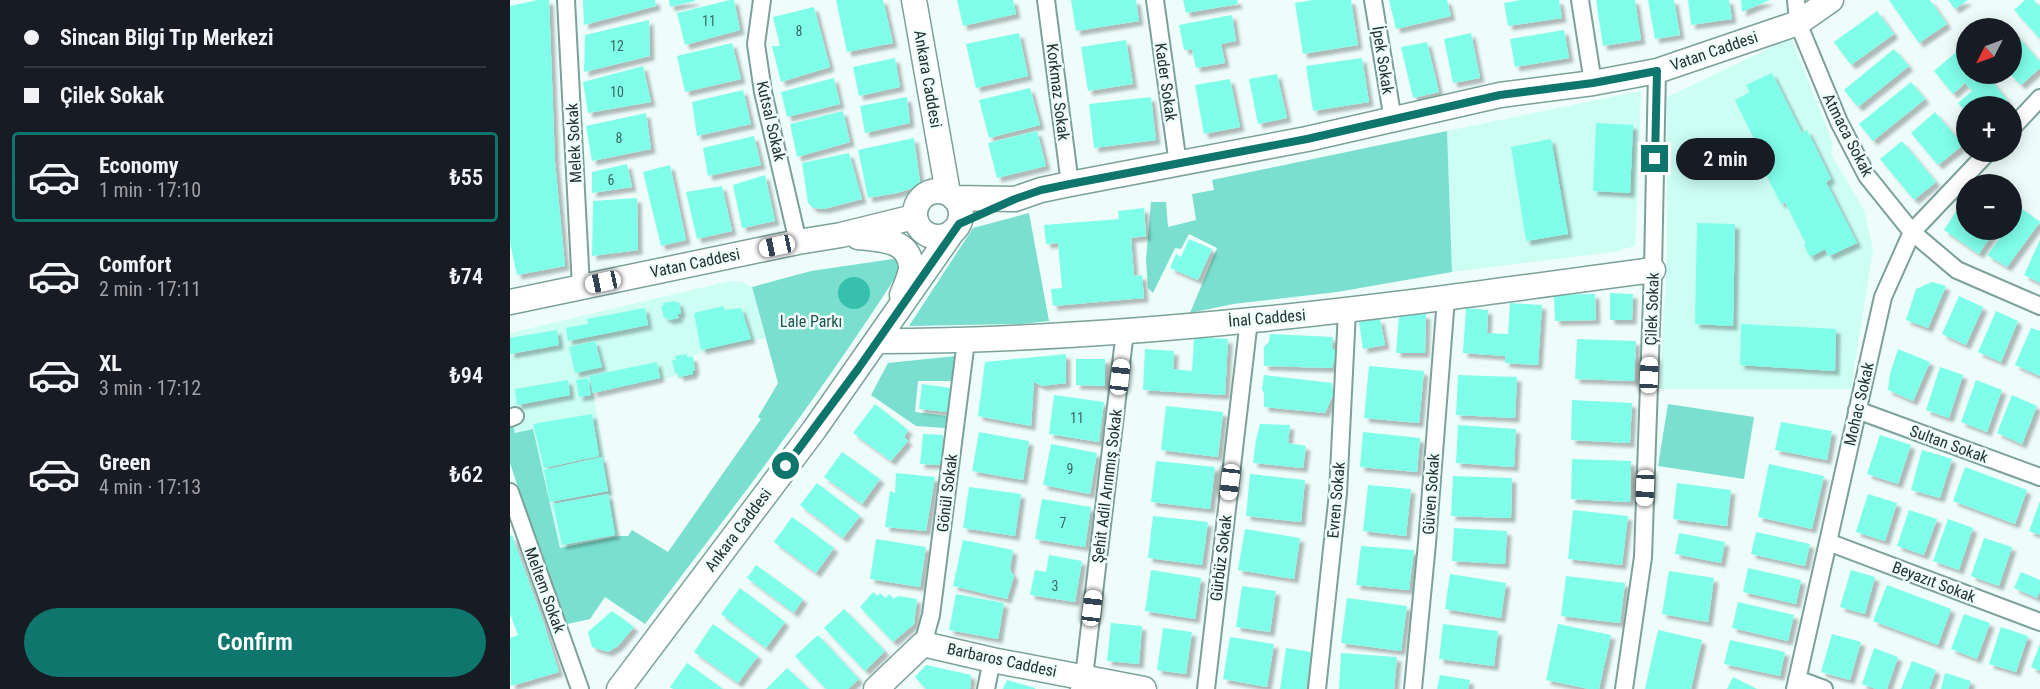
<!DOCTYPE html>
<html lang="en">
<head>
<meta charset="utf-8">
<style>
  body { margin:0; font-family:"Roboto Condensed",sans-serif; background:#20242c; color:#f1f3f6; height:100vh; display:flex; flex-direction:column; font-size:22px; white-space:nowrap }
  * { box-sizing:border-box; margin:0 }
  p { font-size:20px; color:#9ea1a6 }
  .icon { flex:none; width:33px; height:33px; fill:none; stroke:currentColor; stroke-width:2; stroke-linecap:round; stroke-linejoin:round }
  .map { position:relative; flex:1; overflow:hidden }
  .panel { display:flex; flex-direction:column; background:#171b24; width:510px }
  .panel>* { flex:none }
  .hud { display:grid; align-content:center; height:132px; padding:0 24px; background:#171b24 }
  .needle { width:39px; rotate:228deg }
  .fabs { position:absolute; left:1446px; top:18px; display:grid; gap:12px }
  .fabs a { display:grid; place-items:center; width:66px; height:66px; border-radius:50%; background:#171b24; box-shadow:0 3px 15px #0003; font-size:30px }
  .end { position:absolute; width:27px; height:27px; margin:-14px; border:8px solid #0f766e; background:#fff; box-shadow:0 0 0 3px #fff }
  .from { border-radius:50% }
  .bubble { position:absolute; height:42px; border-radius:21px; background:#171b24; box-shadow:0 3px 15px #0003; font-size:20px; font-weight:600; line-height:42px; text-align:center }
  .car { position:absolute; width:18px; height:36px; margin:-18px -9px; border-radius:8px; box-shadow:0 0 4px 2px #0007; background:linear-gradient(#fff 24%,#345 0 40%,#fff 0 76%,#345 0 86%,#fff 0) }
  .hud b { display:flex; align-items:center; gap:21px; height:57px; font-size:22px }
  .hud b+b { border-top:2px solid #363941 }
  .hud i { width:15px; height:15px; background:#f1f3f6 }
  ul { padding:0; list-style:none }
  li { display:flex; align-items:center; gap:18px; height:90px; margin:0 12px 9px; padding:0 12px; border:3px solid transparent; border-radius:6px }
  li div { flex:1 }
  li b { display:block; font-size:22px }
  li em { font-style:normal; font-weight:600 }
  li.active { border-color:#0f766e }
  li>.icon { width:54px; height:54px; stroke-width:1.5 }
  .cta { display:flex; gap:12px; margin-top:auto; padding:12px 24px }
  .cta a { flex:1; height:69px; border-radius:36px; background:#0f766e; color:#fff; font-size:24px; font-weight:600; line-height:69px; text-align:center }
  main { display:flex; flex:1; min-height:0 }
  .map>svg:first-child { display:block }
</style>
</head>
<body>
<main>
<section class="panel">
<div class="hud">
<b><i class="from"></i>Sincan Bilgi Tıp Merkezi</b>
<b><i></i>Çilek Sokak</b>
</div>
<ul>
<li class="active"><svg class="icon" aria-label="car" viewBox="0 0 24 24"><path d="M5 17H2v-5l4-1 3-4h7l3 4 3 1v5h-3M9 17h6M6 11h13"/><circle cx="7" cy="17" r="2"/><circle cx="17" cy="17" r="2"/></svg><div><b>Economy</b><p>1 min · 17:10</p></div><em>₺55</em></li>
<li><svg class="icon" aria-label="car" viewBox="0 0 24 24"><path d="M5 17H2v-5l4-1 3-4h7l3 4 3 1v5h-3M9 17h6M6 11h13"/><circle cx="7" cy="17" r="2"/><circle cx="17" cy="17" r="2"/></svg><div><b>Comfort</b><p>2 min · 17:11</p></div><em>₺74</em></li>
<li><svg class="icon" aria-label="car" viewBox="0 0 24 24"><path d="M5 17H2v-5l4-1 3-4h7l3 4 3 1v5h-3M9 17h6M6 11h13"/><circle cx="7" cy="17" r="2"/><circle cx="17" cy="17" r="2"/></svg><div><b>XL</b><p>3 min · 17:12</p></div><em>₺94</em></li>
<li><svg class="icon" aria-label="car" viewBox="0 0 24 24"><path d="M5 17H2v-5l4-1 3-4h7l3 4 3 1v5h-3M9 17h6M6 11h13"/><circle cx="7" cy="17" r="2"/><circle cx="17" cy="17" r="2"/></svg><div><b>Green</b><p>4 min · 17:13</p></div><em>₺62</em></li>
</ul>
<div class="cta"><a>Confirm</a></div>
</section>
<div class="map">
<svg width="1530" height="689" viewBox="0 0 1530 689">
  <defs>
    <filter id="shadow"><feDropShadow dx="4.5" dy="4.5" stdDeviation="1.5" flood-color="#0004"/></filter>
  </defs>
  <rect width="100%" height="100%" fill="#eefdfa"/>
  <!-- built -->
  <path fill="#ccfef4" d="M 1281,38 L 1323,143 L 1321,154 L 1354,210 L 1363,249 L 1341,389 L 1150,389 L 1157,255 L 1157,97 Z
    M 1131,91 L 1125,246 L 1103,252 L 942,272 L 937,131 Z
    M 220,281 L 232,282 L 242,287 L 255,338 L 183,355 L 186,375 L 168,379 L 167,376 L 83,393 L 109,536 L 50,548 L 23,430 L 5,433 L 0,414 L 0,333 Z"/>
  <!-- green -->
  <path fill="#7adfce" d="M 937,131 L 942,272 L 827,292 L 723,304 L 680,313 L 707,248 L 679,234 L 671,249 L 665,248 L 643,293 L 638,288 L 636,260 L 641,202 L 656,202 L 658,227 L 686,220 L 682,194 L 704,190 L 702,180 Z
    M 519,213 L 539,321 L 511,324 L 399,326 L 463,228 Z
    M 383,259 L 389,261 L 390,270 C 312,393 223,508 135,624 L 95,597 L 80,619 L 53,625 L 0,463 L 0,414 L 5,433 L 23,429 L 50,548 L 109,536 L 118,536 L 122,530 L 158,552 L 251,419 L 248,417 L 268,383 L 242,287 L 301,271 Z
    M 446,356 L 444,381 L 408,381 L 405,412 L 437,416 L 435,428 L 406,426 L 361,395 L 378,363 Z
    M 1158,404 L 1244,417 L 1234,479 L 1148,466 Z"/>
  <!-- water -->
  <path fill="#36c0ad" d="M328 293a16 16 0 1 1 32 0a16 16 0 1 1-32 0Z"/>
  <!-- building -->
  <path fill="#7ffeea" filter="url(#shadow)" d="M 28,0 L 39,0 L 45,162 L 55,266 L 7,275 L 0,243 L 0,6 Z
    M 73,0 L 145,0 L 146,6 L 74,25 Z
    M 159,0 L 185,0 L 185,1 L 160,7 Z
    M 220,0 L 224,0 L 230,30 L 175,45 L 167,13 Z
    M 326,0 L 373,0 L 383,43 L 337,52 Z
    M 447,0 L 503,0 L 506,14 L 453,26 Z
    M 561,0 L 626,0 L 629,21 L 566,31 Z
    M 673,0 L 727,0 L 728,4 L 676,13 Z
    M 803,0 L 841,0 L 848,45 L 793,54 L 785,3 Z
    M 879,0 L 937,0 L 941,16 L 886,29 Z
    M 1011,0 L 1049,0 L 1052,18 L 998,26 L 994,3 Z
    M 1086,0 L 1125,0 L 1131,40 L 1093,46 Z
    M 1138,0 L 1164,0 L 1170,35 L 1145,39 Z
    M 1178,0 L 1219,0 L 1222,19 L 1181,25 Z
    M 1231,0 L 1260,0 L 1232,12 Z
    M 1379,0 L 1420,0 L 1437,24 L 1409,43 Z
    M 1438,0 L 1458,0 L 1445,9 Z
    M 1515,0 L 1524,0 L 1530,7 L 1530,39 L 1504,10 Z
    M 304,7 L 320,67 L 271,82 L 262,46 L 270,46 L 263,17 Z
    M 1367,11 L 1384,34 L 1341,65 L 1324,42 Z
    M 722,15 L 726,41 L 711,44 L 715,63 L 686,68 L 682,49 L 674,50 L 669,25 Z
    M 139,20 L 140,56 L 74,72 L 75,35 Z
    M 1054,30 L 1059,58 L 1005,67 L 1000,39 Z
    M 1502,30 L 1530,62 L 1530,68 L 1511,85 L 1500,74 L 1502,74 Z
    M 509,33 L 518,76 L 466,88 L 456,44 Z
    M 961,33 L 970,78 L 943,83 L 934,39 Z
    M 616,40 L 623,84 L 578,91 L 571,47 Z
    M 917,42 L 929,92 L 903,98 L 891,47 Z
    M 222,43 L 231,79 L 175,92 L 167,56 Z
    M 1453,46 L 1456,50 L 1456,74 L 1476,74 L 1498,101 L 1491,106 L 1456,106 L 1456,113 L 1448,103 L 1462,91 L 1455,83 L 1443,94 L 1424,71 Z
    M 1384,49 L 1399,66 L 1348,107 L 1334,90 Z
    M 385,58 L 390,87 L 349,96 L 343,67 Z
    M 852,58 L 859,102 L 803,111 L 796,66 Z
    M 133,66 L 141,102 L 78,113 L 73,82 Z
    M 1262,73 L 1292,133 L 1297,130 L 1321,179 L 1316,182 L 1347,243 L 1319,256 L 1315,249 L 1300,257 L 1294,245 L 1296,244 L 1275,202 L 1271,204 L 1246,155 L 1251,153 L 1225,100 L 1240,92 L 1236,85 Z
    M 767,74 L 777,118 L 748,124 L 739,79 Z
    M 324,78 L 330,104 L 277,117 L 271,92 Z
    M 720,79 L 730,127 L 694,134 L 685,85 Z
    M 1401,82 L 1415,99 L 1363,141 L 1349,124 Z
    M 520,88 L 530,125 L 479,138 L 469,100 Z
    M 233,90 L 241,124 L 187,136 L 182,102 Z
    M 397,97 L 400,123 L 355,133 L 350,106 Z
    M 641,97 L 646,140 L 584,148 L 579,104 Z
    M 333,111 L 340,142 L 287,157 L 280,124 Z
    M 1425,112 L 1453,145 L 1428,165 L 1401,133 Z
    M 136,113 L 141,149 L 82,161 L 76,126 Z
    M 1086,123 L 1123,125 L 1120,193 L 1083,191 Z
    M 527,131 L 536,166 L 487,178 L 478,143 Z
    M 244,136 L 251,165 L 198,176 L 193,148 Z
    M 404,138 L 410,182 L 403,188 L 387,193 L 358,198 L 348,150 Z
    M 1041,139 L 1058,234 L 1016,241 L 1001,147 Z
    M 1392,141 L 1426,182 L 1404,200 L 1370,159 Z
    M 339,153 L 352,199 L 314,209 L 303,208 L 298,203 L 292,163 Z
    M 117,164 L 122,187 L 82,193 L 82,172 Z
    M 160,165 L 176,240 L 151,246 L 133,172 Z
    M 255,175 L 265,221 L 232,228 L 223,185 Z
    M 212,186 L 222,231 L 187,239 L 176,192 Z
    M 1456,196 L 1456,230 L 1485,230 L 1469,254 L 1434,230 Z
    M 127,198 L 128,250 L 82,256 L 83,201 Z
    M 634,208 L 636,236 L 621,238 L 624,276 L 632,275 L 634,298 L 543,306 L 541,289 L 552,288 L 548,243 L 536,244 L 534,225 L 609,219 L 608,211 Z
    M 1511,208 L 1530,222 L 1497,267 L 1477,255 L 1496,230 L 1502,230 L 1502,222 Z
    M 1187,223 L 1225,224 L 1223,326 L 1185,324 Z
    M 679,239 L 702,249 L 688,280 L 660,268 L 666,254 L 671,257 Z
    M 1530,240 L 1530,283 L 1514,275 Z
    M 1422,282 L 1436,286 L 1418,328 L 1396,320 L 1406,289 Z
    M 1100,293 L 1123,294 L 1122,320 L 1100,320 Z
    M 1085,294 L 1086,320 L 1045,321 L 1044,295 Z
    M 1449,296 L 1473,307 L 1456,345 L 1432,334 Z
    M 166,301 L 166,303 L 169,302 L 171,314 L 167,314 L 169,318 L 158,320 L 157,317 L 154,318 L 151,306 L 154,306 L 153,303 Z
    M 1000,303 L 1032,305 L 1028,365 L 995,363 L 995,356 L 953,353 L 956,308 L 978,310 L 977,333 L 998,334 Z
    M 213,306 L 215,310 L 231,308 L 241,339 L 191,350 L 184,313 Z
    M 135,308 L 138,325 L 58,341 L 56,328 L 78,324 L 77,319 Z
    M 1486,311 L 1508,321 L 1491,362 L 1468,352 Z
    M 916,314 L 915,353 L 886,353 L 889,315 Z
    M 870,319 L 875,345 L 853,349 L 849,322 Z
    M 1231,324 L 1326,329 L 1325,371 L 1230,365 Z
    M 1521,328 L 1530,331 L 1530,376 L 1505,365 Z
    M 47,330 L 49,345 L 0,354 L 0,338 Z
    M 760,334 L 823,337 L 822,348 L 826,352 L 822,368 L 754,366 L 754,347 L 759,342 Z
    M 684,337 L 718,339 L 715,395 L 633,390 L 635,349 L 664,351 L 663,369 L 682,371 Z
    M 1067,339 L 1126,341 L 1124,381 L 1065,379 Z
    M 85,341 L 92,367 L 65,373 L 59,347 Z
    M 1388,349 L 1420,362 L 1403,401 L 1378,390 L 1380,374 Z
    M 177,354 L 177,357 L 183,357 L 185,371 L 183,371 L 183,374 L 169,377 L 169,373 L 165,373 L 162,360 L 166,360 L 165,356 Z
    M 556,354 L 556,383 L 532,386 L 524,382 L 521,426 L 468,416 L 475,362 Z
    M 566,359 L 595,359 L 595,386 L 566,385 Z
    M 147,362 L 150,378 L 83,393 L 79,376 Z
    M 859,366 L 914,371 L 909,423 L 854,418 Z
    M 1430,367 L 1453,375 L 1439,418 L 1416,410 Z
    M 754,375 L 822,383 L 823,395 L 815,413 L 754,407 L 754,393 L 752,390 Z
    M 948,375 L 1007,377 L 1005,418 L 946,415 Z
    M 78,378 L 81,395 L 69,397 L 66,380 Z
    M 58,380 L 60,395 L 7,405 L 5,389 Z
    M 1466,380 L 1492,390 L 1477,432 L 1451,422 Z
    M 412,384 L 441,388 L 438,412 L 409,409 Z
    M 544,395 L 594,402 L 589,442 L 539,434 Z
    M 1502,395 L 1527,406 L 1512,444 L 1487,433 Z
    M 1062,400 L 1122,403 L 1120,443 L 1061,440 Z
    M 365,404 L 398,430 L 394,437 L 398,441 L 381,461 L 343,433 Z
    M 656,406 L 713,412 L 708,457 L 651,450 Z
    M 82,414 L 89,456 L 34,468 L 23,424 Z
    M 1271,422 L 1322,431 L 1317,460 L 1265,450 Z
    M 750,424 L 780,425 L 778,443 L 796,446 L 793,468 L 743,463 L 746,440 Z
    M 948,425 L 1006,429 L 1004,467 L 946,463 Z
    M 469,432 L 519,441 L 513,480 L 462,471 Z
    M 853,432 L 910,438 L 907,472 L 850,467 Z
    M 413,434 L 433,435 L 431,465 L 410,464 Z
    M 1370,435 L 1401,445 L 1388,484 L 1357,474 Z
    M 541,444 L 587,453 L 580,494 L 533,485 Z
    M 1412,450 L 1442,459 L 1430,498 L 1401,490 Z
    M 332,452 L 370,479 L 352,504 L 314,477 Z
    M 92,457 L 98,491 L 40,502 L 34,470 Z
    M 1062,459 L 1121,461 L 1120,502 L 1061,499 Z
    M 646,461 L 705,467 L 700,509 L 641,502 Z
    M 1259,464 L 1314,476 L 1302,529 L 1248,517 Z
    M 1455,467 L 1517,490 L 1505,524 L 1443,501 Z
    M 386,473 L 425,477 L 416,531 L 375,527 L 380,491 L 385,493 Z
    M 740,474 L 795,480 L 791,522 L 736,516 Z
    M 943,476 L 1002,478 L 1001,518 L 941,516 Z
    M 307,483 L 350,516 L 333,538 L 290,505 Z
    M 1167,483 L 1221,490 L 1217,526 L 1163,519 Z
    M 858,485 L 901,489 L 896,536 L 853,531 Z
    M 459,487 L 511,494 L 505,536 L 453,528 Z
    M 98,494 L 105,535 L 52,545 L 43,504 Z
    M 1358,494 L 1387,503 L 1375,541 L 1346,532 Z
    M 532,499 L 581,507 L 575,547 L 525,539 Z
    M 1530,501 L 1530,535 L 1519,531 Z
    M 1063,510 L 1118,516 L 1112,565 L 1058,559 Z
    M 1399,510 L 1427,519 L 1414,555 L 1387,546 Z
    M 643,516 L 698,522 L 692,565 L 638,558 Z
    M 282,517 L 324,548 L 306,573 L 264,542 Z
    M 1438,519 L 1463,528 L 1449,570 L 1423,561 Z
    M 944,528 L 997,531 L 995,564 L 942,561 Z
    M 735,529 L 790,538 L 784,579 L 728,570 Z
    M 1246,532 L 1300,544 L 1295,566 L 1241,554 Z
    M 1169,533 L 1215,542 L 1211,563 L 1165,554 Z
    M 2,535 L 33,621 L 49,672 L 1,686 L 0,638 L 8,635 L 0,614 L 0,536 Z
    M 1474,538 L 1502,547 L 1489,586 L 1461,576 Z
    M 366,539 L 416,547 L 410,587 L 360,579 Z
    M 453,540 L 503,550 L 500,570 L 504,576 L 497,599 L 443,586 Z
    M 851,546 L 904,550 L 899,590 L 846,585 Z
    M 539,555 L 572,561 L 565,602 L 520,595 L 525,570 L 536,572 Z
    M 246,565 L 293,599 L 284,613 L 237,578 Z
    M 1238,568 L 1291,580 L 1286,604 L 1233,592 Z
    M 641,570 L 691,578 L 685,619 L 635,611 Z
    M 1341,570 L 1365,577 L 1355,614 L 1330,607 Z
    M 1159,571 L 1204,578 L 1198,622 L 1152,614 Z
    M 1511,572 L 1530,580 L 1530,591 L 1527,598 L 1504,588 Z
    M 940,574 L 996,583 L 991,618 L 935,609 Z
    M 1056,576 L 1115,583 L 1110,623 L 1051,616 Z
    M 1377,585 L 1441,609 L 1428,645 L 1363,621 Z
    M 732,586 L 766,591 L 760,632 L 726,627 Z
    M 230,588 L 275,622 L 256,648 L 211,614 Z
    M 363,592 L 368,596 L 370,593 L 376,598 L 379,594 L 384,599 L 388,596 L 407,599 L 404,624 L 383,642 L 350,607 Z
    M 446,594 L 494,603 L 488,639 L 439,630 Z
    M 837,598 L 897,606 L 891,651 L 831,643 Z
    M 1228,602 L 1284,615 L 1278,641 L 1222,628 Z
    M 334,609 L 375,651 L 355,671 L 314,628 Z
    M 102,611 L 124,627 L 108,646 L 98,652 L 82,647 L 78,632 Z
    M 1454,614 L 1480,623 L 1467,659 L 1441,649 Z
    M 601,623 L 632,626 L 629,664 L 597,661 Z
    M 203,624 L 248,656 L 228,683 L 184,652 Z
    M 933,624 L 988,631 L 984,666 L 929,659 Z
    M 1048,624 L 1101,635 L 1089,689 L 1079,689 L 1036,680 Z
    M 1491,627 L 1518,636 L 1506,672 L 1479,664 Z
    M 653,628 L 682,632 L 676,674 L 647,670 Z
    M 1148,630 L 1192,640 L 1181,689 L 1135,689 Z
    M 1322,634 L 1351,642 L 1340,680 L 1311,672 Z
    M 308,635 L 349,679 L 338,689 L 316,689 L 285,656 Z
    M 720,637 L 764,644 L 757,687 L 713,679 Z
    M 1220,640 L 1275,652 L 1270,676 L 1214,664 Z
    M 1530,644 L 1530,671 L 1521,667 Z
    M 776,648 L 801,652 L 796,689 L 770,689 Z
    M 1364,648 L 1388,657 L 1377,689 L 1366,689 L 1352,684 Z
    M 831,653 L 887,657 L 884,689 L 829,689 Z
    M 1402,661 L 1426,670 L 1419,689 L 1391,689 Z
    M 177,663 L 213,689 L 163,689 L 160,687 Z
    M 416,665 L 461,675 L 460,689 L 416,689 L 405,677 Z
    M 277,668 L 299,689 L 256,689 Z
    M 1435,673 L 1461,681 L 1458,689 L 1431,689 Z
    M 930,675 L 960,680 L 958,689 L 927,689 Z
    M 1223,677 L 1247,689 L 1217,689 Z
    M 497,680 L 525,688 L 525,689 L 493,689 Z"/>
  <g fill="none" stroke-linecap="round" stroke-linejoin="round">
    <defs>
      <path id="street" d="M 56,0 L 71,287
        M 252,0 L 246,44 L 253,92 L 288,242
        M 536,0 L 560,184
        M 645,0 L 668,164
        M 863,0 L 883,120
        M 1070,0 L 1083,83
        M 1286,0 L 1288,23 L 1329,122 L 1357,176 L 1402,232 L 1447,270 L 1530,306
        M 1502,128 L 1530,98
        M 1347,410 L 1530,477
        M 0,418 L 5,416
        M 0,492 L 70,689
        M 1318,542 L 1530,622
        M 413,644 L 421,615 L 456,341
        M 1287,679 L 1314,689
        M 476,689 L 482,660
        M 569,689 L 574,677 L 615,331
        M 696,689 L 739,320
        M 807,689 L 828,493 L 837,311
        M 903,689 L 917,543 L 936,298
        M 1114,689 L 1133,557 L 1143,270 L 1147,71
        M 1285,689 L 1373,297 L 1402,232 L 1478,152"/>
      <path id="secondary" d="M 404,0 L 438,193
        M405 214a23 23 0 1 1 46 0a23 23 0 1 1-46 0Z
        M 444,198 L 505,199 L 531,190 L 560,184 L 797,139 L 990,95 L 1083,83 L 1147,71 L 1288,23 L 1321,0
        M 348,237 C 368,239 400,239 401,267 C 401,275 395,287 392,295
        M 0,302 L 288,242 L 331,235 L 404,217
        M 368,341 C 628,341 886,305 1143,270
        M 109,689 L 304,430 L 443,231
        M 366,689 L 413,644 L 482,660 L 634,689"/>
    </defs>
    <!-- street casing -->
    <use href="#street" stroke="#7ba19a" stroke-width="20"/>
    <!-- secondary casing -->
    <use href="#secondary" stroke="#7ba19a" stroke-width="27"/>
    <!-- street -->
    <use href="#street" stroke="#fff" stroke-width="16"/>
    <!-- secondary -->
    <use href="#secondary" stroke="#fff" stroke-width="24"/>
  </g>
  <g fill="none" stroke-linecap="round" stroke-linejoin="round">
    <!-- route -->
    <path stroke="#0f766e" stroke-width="8" d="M 276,466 L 348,369 L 449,224 L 505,199 L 531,190 L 560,184 L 797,139 L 990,95 L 1083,83 L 1147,71 L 1145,159"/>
  </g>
  <g text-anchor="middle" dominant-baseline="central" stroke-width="5" stroke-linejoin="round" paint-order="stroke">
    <!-- number labels -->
    <g font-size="14" fill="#3a665e">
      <text x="199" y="21">11</text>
      <text x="289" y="31">8</text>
      <text x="107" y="46">12</text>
      <text x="107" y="92">10</text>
      <text x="109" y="138">8</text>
      <text x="101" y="180">6</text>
      <text x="567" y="418">11</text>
      <text x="560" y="469">9</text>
      <text x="553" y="523">7</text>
      <text x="545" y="586">3</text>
    </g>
    <!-- street labels -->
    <g font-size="16" fill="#233330" stroke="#eefdfa">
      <text transform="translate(1204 51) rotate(-19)">Vatan Caddesi</text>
      <text transform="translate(873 60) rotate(81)">İpek Sokak</text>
      <text transform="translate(418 79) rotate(80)">Ankara Caddesi</text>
      <text transform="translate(656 82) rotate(82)">Kader Sokak</text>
      <text transform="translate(548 92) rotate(83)">Korkmaz Sokak</text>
      <text transform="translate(261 121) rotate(77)">Kutsal Sokak</text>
      <text transform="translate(1338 135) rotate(63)">Atmaca Sokak</text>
      <text transform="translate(64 143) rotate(-93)">Melek Sokak</text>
      <text transform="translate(185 263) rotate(-12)">Vatan Caddesi</text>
      <text transform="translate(1142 309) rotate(-88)">Çilek Sokak</text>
      <text transform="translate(757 318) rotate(-5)">İnal Caddesi</text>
      <text transform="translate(1349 404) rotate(-77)">Mohac Sokak</text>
      <text transform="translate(1439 444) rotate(20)">Sultan Sokak</text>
      <text transform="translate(597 486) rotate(-83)">Şehit Adil Arınmış Sokak</text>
      <text transform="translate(437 493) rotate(-83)">Gönül Sokak</text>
      <text transform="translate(921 494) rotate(-86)">Güven Sokak</text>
      <text transform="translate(826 500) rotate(-85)">Evren Sokak</text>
      <text transform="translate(228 530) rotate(-53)">Ankara Caddesi</text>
      <text transform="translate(711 558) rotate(-83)">Gürbüz Sokak</text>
      <text transform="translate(1424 582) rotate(21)">Beyazıt Sokak</text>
      <text transform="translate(35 590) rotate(70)">Meltem Sokak</text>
      <text transform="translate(492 660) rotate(12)">Barbaros Caddesi</text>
    </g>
    <!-- park labels -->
    <g font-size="16" fill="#1c534b" stroke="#eefdfa">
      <text x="301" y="321">Lale Parkı</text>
    </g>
  </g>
</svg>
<div class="fabs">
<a><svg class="needle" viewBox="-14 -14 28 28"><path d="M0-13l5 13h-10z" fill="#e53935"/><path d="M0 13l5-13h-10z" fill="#9ea1a6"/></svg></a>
<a>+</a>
<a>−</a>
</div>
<i class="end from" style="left:276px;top:466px"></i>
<i class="end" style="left:1145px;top:159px"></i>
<div class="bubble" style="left:1166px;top:138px;width:99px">2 min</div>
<i class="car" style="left:267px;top:246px;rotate:258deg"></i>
<i class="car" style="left:93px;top:282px;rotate:258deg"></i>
<i class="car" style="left:1139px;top:375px;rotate:2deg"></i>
<i class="car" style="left:610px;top:377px;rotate:7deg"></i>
<i class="car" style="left:720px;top:482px;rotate:187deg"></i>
<i class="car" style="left:1135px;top:488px;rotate:182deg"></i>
<i class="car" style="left:582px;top:608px;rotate:7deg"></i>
</div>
</main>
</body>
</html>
